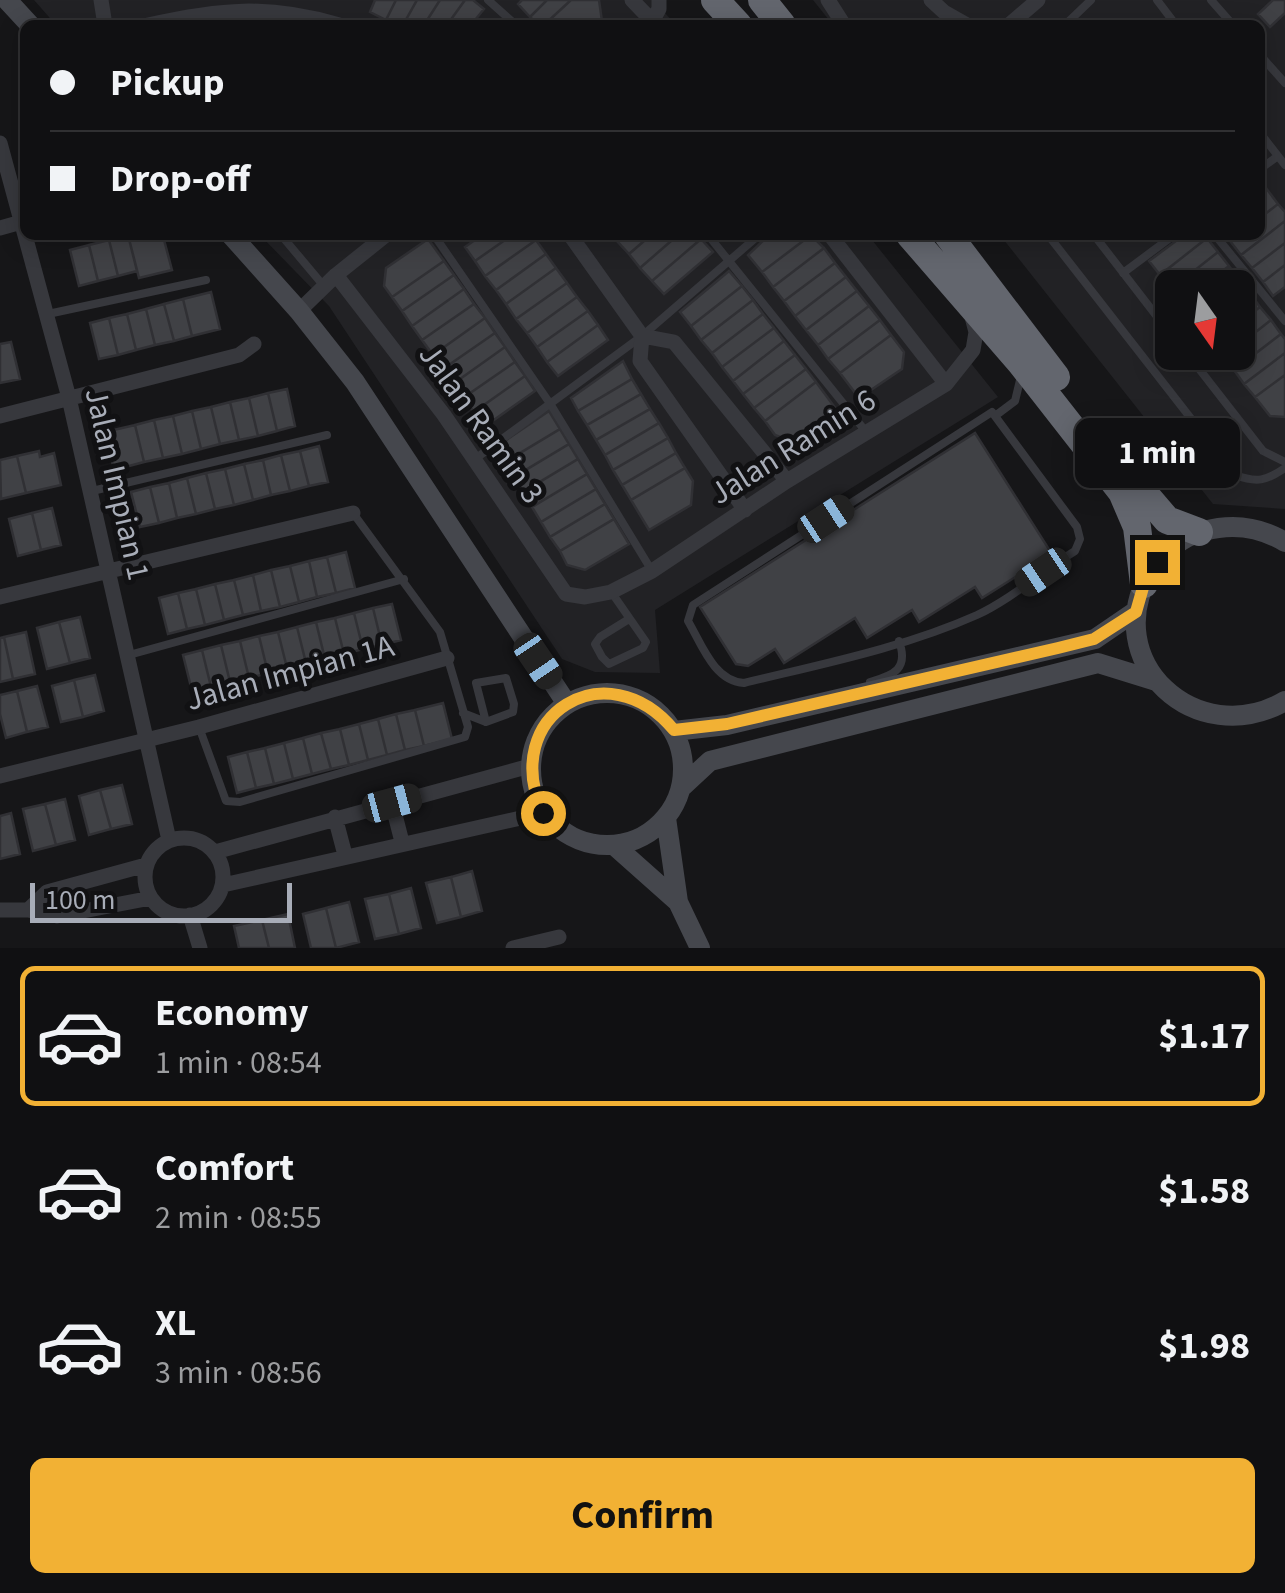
<!DOCTYPE html>
<html lang="en">
<head>
<meta charset="utf-8">
<style>
  body { margin:0; font-family:"Source Sans 3",sans-serif; background:#1e1e20; color:#f1f3f6; height:100vh; display:flex; flex-direction:column; font-size:38px; white-space:nowrap }
  * { box-sizing:border-box; margin:0 }
  p { font-size:32px; color:#9c9d9f }
  .icon { flex:none; width:55px; height:55px; fill:none; stroke:currentColor; stroke-width:2; stroke-linecap:round; stroke-linejoin:round }
  .map { position:relative; height:948px; overflow:hidden }
  .drawer { display:flex; flex-direction:column; background:#101012; flex:1 }
  .drawer>* { flex:none }
  .top-card { position:absolute; left:20px; top:20px; width:1245px; height:220px; border-radius:15px; box-shadow:0 5px 25px #0003,0 0 0 2px #303032; display:grid; align-content:center; height:220px; padding:0 30px; background:#101012 }
  .needle { width:65px; rotate:166deg }
  .fabs { position:absolute; left:1155px; top:270px; display:grid; gap:20px }
  .fabs a { display:grid; place-items:center; width:100px; height:100px; border-radius:15px; background:#101012; box-shadow:0 5px 25px #0003,0 0 0 2px #303032; font-size:50px }
  .scale { position:absolute; left:30px; bottom:25px; width:262px; box-sizing:border-box; padding-left:10px; border:5px solid #a8adb8; border-top:0; font-size:28px; line-height:35px; white-space:nowrap; color:#a8adb8; -webkit-text-stroke:8px #111113; paint-order:stroke }
  .end { position:absolute; width:45px; height:45px; margin:-22px; border:12px solid #f2b134; background:#111; box-shadow:0 0 0 5px #111 }
  .from { border-radius:50% }
  .bubble { position:absolute; height:70px; border-radius:15px; background:#101012; box-shadow:0 5px 25px #0003,0 0 0 2px #303032; font-size:32px; font-weight:700; line-height:70px; text-align:center }
  .car { position:absolute; width:30px; height:60px; margin:-30px -15px; border-radius:12px; box-shadow:0 0 8px 2px #0007; background:linear-gradient(#222 24%,#8ab4d8 0 40%,#222 0 76%,#8ab4d8 0 86%,#222 0) }
  .top-card b { display:flex; align-items:center; gap:35px; height:95px; font-size:38px }
  .top-card b+b { border-top:2px solid #303032 }
  .top-card i { width:25px; height:25px; background:#f1f3f6 }
  ul { padding:18px 0 0; list-style:none }
  li { display:flex; align-items:center; gap:30px; height:140px; margin:0 20px 15px; padding:0 10px; border:5px solid transparent; border-radius:15px }
  li div { flex:1 }
  li b { display:block; font-size:38px }
  li em { font-style:normal; font-weight:700 }
  li.selected { border-color:#f2b134 }
  li>.icon { width:90px; height:90px; stroke-width:1.5 }
  .button { display:flex; gap:20px; margin-top:auto; padding:20px 30px }
  .button a { flex:1; height:115px; border-radius:15px; background:#f2b134; color:#111; font-size:40px; font-weight:700; line-height:115px; text-align:center }
  .map>svg:first-child { display:block }
</style>
</head>
<body>
<div class="map">
<svg width="1285" height="948" viewBox="0 0 1285 948">
  <rect width="100%" height="100%" fill="#161618"/>
  <!-- built -->
  <path fill="#222225" fill-rule="evenodd" d="M 34,0 L 653,0 L 676,25 L 56,25 Z
    M 813,0 L 1285,0 L 1285,509 L 1213,504 L 1000,235 L 1260,235 L 1260,25 L 833,25 ZM 1172,288 L 1238,288 L 1238,352 L 1172,352 Z
    M 260,235 L 868,235 L 998,397 L 655,610 L 660,673 L 595,672 L 562,659 L 329,306 Z"/>
  <!-- building -->
  <path fill="#404145" stroke="#303034" stroke-width="2.5" d="M 375,0 L 396,0 L 386,20 L 370,12 Z
    M 396,0 L 417,0 L 403,25 L 386,20 Z
    M 417,0 L 440,0 L 424,25 L 403,25 Z
    M 440,0 L 465,0 L 447,25 L 424,25 Z
    M 465,0 L 473,0 L 484,9 L 471,25 L 447,25 Z
    M 522,0 L 547,0 L 530,17 L 518,4 Z
    M 547,0 L 571,0 L 544,25 L 538,25 L 530,17 Z
    M 571,0 L 599,0 L 602,21 L 598,25 L 544,25 Z
    M 1273,0 L 1285,0 L 1285,13 L 1270,27 L 1258,14 Z
    M 1260,180 L 1278,204 L 1260,218 Z
    M 1278,204 L 1285,212 L 1285,221 L 1241,255 L 1230,241 L 1237,235 L 1260,235 L 1260,218 Z
    M 1285,221 L 1285,243 L 1252,268 L 1241,255 Z
    M 128,235 L 149,235 L 150,240 L 163,236 L 172,270 L 139,278 Z
    M 128,235 L 137,271 L 118,276 L 109,240 Z
    M 482,235 L 512,235 L 475,261 L 465,247 Z
    M 512,235 L 532,235 L 536,240 L 485,276 L 475,261 Z
    M 624,235 L 651,235 L 629,254 L 617,241 Z
    M 651,235 L 678,235 L 640,268 L 629,254 Z
    M 678,235 L 698,235 L 701,239 L 652,281 L 640,268 Z
    M 769,235 L 811,235 L 762,272 L 748,255 Z
    M 811,235 L 824,248 L 773,287 L 762,272 Z
    M 1184,235 L 1205,235 L 1207,238 L 1160,275 L 1149,261 Z
    M 1207,238 L 1218,252 L 1171,289 L 1160,275 Z
    M 428,239 L 444,261 L 392,297 L 384,286 L 386,268 Z
    M 701,239 L 713,252 L 664,294 L 652,281 Z
    M 109,240 L 118,276 L 98,281 L 89,245 Z
    M 536,240 L 546,254 L 496,290 L 485,276 Z
    M 1285,243 L 1285,265 L 1263,282 L 1252,268 Z
    M 89,245 L 98,281 L 79,286 L 70,250 Z
    M 824,248 L 835,263 L 784,301 L 773,287 Z
    M 1218,252 L 1229,266 L 1200,288 L 1172,288 L 1172,291 L 1171,289 Z
    M 546,254 L 556,268 L 506,304 L 496,290 Z
    M 444,261 L 454,275 L 402,311 L 392,297 Z
    M 835,263 L 846,277 L 795,316 L 784,301 Z
    M 1285,265 L 1285,287 L 1273,296 L 1263,282 Z
    M 1229,266 L 1239,279 L 1228,288 L 1200,288 Z
    M 556,268 L 567,283 L 516,319 L 506,304 Z
    M 729,271 L 742,286 L 691,326 L 680,312 Z
    M 454,275 L 464,289 L 412,326 L 402,311 Z
    M 846,277 L 857,291 L 806,330 L 795,316 Z
    M 567,283 L 577,297 L 527,333 L 516,319 Z
    M 742,286 L 753,300 L 701,340 L 691,326 Z
    M 464,289 L 474,304 L 422,340 L 412,326 Z
    M 857,291 L 869,306 L 818,345 L 806,330 Z
    M 211,292 L 220,329 L 192,336 L 183,299 Z
    M 1250,293 L 1260,307 L 1238,324 L 1238,302 Z
    M 577,297 L 588,311 L 537,347 L 527,333 Z
    M 183,299 L 192,336 L 174,341 L 164,304 Z
    M 753,300 L 763,314 L 712,353 L 701,340 Z
    M 164,304 L 174,341 L 155,345 L 146,309 Z
    M 474,304 L 485,318 L 433,355 L 422,340 Z
    M 869,306 L 880,320 L 828,359 L 818,345 Z
    M 1260,307 L 1271,320 L 1238,346 L 1238,324 Z
    M 146,309 L 155,345 L 136,350 L 127,314 Z
    M 588,311 L 598,325 L 547,362 L 537,347 Z
    M 127,314 L 136,350 L 118,355 L 109,318 Z
    M 763,314 L 774,328 L 722,367 L 712,353 Z
    M 109,318 L 118,355 L 99,359 L 90,323 Z
    M 485,318 L 495,333 L 443,369 L 433,355 Z
    M 880,320 L 891,335 L 840,373 L 828,359 Z
    M 1271,320 L 1281,334 L 1234,370 L 1224,357 L 1238,352 L 1238,346 Z
    M 598,325 L 608,340 L 558,376 L 547,362 Z
    M 774,328 L 784,341 L 733,381 L 722,367 Z
    M 495,333 L 505,347 L 453,384 L 443,369 Z
    M 1281,334 L 1285,339 L 1285,353 L 1244,384 L 1234,370 Z
    M 891,335 L 904,352 L 902,369 L 859,398 L 840,373 Z
    M 784,341 L 795,355 L 743,394 L 733,381 Z
    M 11,342 L 20,379 L 0,383 L 0,344 Z
    M 505,347 L 515,362 L 463,398 L 453,384 Z
    M 1285,353 L 1285,375 L 1255,397 L 1244,384 Z
    M 795,355 L 806,369 L 754,408 L 743,394 Z
    M 623,361 L 632,379 L 578,411 L 571,398 Z
    M 515,362 L 525,376 L 474,412 L 463,398 Z
    M 806,369 L 816,382 L 765,421 L 754,408 Z
    M 1285,375 L 1285,417 L 1270,416 L 1255,397 Z
    M 525,376 L 535,391 L 484,427 L 474,412 Z
    M 632,379 L 641,394 L 587,425 L 578,411 Z
    M 816,382 L 836,409 L 793,442 L 775,435 L 765,421 Z
    M 287,389 L 295,426 L 277,431 L 268,393 Z
    M 268,393 L 277,431 L 258,436 L 249,398 Z
    M 641,394 L 650,409 L 596,440 L 587,425 Z
    M 249,398 L 258,436 L 239,440 L 230,402 Z
    M 230,402 L 239,440 L 220,444 L 211,407 Z
    M 211,407 L 220,444 L 201,449 L 192,411 Z
    M 650,409 L 659,423 L 605,455 L 596,440 Z
    M 192,411 L 201,449 L 182,454 L 173,416 Z
    M 549,411 L 560,429 L 505,462 L 496,447 Z
    M 173,416 L 182,454 L 163,458 L 154,420 Z
    M 154,420 L 163,458 L 144,462 L 135,425 Z
    M 659,423 L 668,438 L 613,470 L 605,455 Z
    M 135,425 L 144,462 L 114,470 L 105,432 Z
    M 560,429 L 569,444 L 514,477 L 505,462 Z
    M 975,433 L 1052,554 L 982,598 L 975,587 L 919,622 L 912,610 L 867,638 L 855,618 L 784,663 L 775,649 L 748,666 L 736,664 L 700,607 Z
    M 668,438 L 676,453 L 622,485 L 613,470 Z
    M 569,444 L 578,459 L 523,492 L 514,477 Z
    M 319,446 L 328,482 L 309,486 L 300,451 Z
    M 39,451 L 40,457 L 54,453 L 61,485 L 26,493 L 17,456 Z
    M 300,451 L 309,486 L 290,491 L 281,455 Z
    M 676,453 L 685,468 L 631,500 L 622,485 Z
    M 281,455 L 290,491 L 271,495 L 263,460 Z
    M 17,456 L 26,493 L 1,499 L 0,460 Z
    M 578,459 L 587,474 L 532,507 L 523,492 Z
    M 263,460 L 271,495 L 253,500 L 244,464 Z
    M 244,464 L 253,500 L 234,505 L 225,469 Z
    M 685,468 L 693,481 L 691,505 L 649,530 L 631,500 Z
    M 225,469 L 234,505 L 215,509 L 206,473 Z
    M 206,473 L 215,509 L 196,514 L 187,478 Z
    M 587,474 L 596,489 L 541,522 L 532,507 Z
    M 187,478 L 196,514 L 177,518 L 169,483 Z
    M 169,483 L 177,518 L 159,523 L 150,487 Z
    M 150,487 L 159,523 L 140,527 L 131,492 Z
    M 596,489 L 605,504 L 550,537 L 541,522 Z
    M 605,504 L 614,519 L 560,551 L 550,537 Z
    M 52,508 L 61,545 L 41,550 L 32,513 Z
    M 32,513 L 41,550 L 18,556 L 9,519 Z
    M 614,519 L 629,544 L 585,570 L 567,565 L 560,551 Z
    M 346,552 L 355,588 L 336,593 L 327,557 Z
    M 327,557 L 336,593 L 317,597 L 309,561 Z
    M 309,561 L 317,597 L 299,602 L 290,566 Z
    M 290,566 L 299,602 L 280,607 L 271,570 Z
    M 271,570 L 280,607 L 261,611 L 253,575 Z
    M 253,575 L 261,611 L 243,615 L 234,580 Z
    M 234,580 L 243,615 L 224,620 L 215,584 Z
    M 215,584 L 224,620 L 205,625 L 196,589 Z
    M 196,589 L 205,625 L 187,629 L 178,593 Z
    M 178,593 L 187,629 L 168,634 L 159,598 Z
    M 392,604 L 401,640 L 382,645 L 373,608 Z
    M 373,608 L 382,645 L 363,649 L 354,613 Z
    M 354,613 L 363,649 L 344,654 L 335,618 Z
    M 80,617 L 90,658 L 70,663 L 59,622 Z
    M 335,618 L 344,654 L 325,659 L 316,622 Z
    M 59,622 L 70,663 L 47,669 L 37,628 Z
    M 316,622 L 325,659 L 306,663 L 297,627 Z
    M 297,627 L 306,663 L 287,668 L 278,632 Z
    M 26,632 L 35,674 L 13,679 L 4,637 Z
    M 278,632 L 287,668 L 268,673 L 259,636 Z
    M 259,636 L 268,673 L 249,678 L 240,641 Z
    M 4,637 L 13,679 L 0,682 L 0,638 Z
    M 240,641 L 249,678 L 230,682 L 221,645 Z
    M 221,645 L 230,682 L 211,687 L 202,650 Z
    M 202,650 L 211,687 L 192,691 L 183,655 Z
    M 95,675 L 104,711 L 83,717 L 74,680 Z
    M 74,680 L 83,717 L 61,722 L 52,686 Z
    M 37,686 L 48,727 L 27,732 L 17,691 Z
    M 17,691 L 27,732 L 6,738 L 0,714 L 0,695 Z
    M 443,703 L 452,739 L 424,746 L 415,710 Z
    M 415,710 L 424,746 L 405,750 L 396,714 Z
    M 396,714 L 405,750 L 387,755 L 378,719 Z
    M 378,719 L 387,755 L 368,760 L 359,724 Z
    M 359,724 L 368,760 L 349,765 L 340,729 Z
    M 340,729 L 349,765 L 331,769 L 321,733 Z
    M 321,733 L 331,769 L 312,774 L 303,738 Z
    M 303,738 L 312,774 L 293,779 L 284,743 Z
    M 284,743 L 293,779 L 274,784 L 265,748 Z
    M 265,748 L 274,784 L 256,788 L 247,752 Z
    M 247,752 L 256,788 L 237,793 L 228,757 Z
    M 122,785 L 132,824 L 111,829 L 100,790 Z
    M 100,790 L 111,829 L 89,835 L 79,796 Z
    M 65,799 L 75,840 L 56,845 L 45,804 Z
    M 45,804 L 56,845 L 33,851 L 23,809 Z
    M 11,813 L 20,854 L 0,859 L 0,816 Z
    M 472,871 L 482,911 L 461,917 L 451,877 Z
    M 451,877 L 461,917 L 437,923 L 426,883 Z
    M 411,888 L 421,928 L 399,934 L 389,894 Z
    M 389,894 L 399,934 L 375,939 L 365,899 Z
    M 349,902 L 359,942 L 336,948 L 326,908 Z
    M 326,908 L 336,948 L 311,948 L 303,914 Z
    M 288,914 L 295,948 L 269,948 L 262,920 Z
    M 262,920 L 269,948 L 239,948 L 234,926 Z"/>
  <g fill="none" stroke-linecap="round" stroke-linejoin="round">
    <!-- lane -->
    <path stroke="#37383d" stroke-width="8" d="M 488,0 L 516,25
      M 1157,0 L 1176,25
      M 1211,0 L 1233,25
      M 1065,25 L 1091,0
      M 1260,55 L 1285,83
      M 1260,133 L 1285,165
      M 1260,169 L 1278,156
      M 281,235 L 323,285
      M 434,235 L 551,405 L 652,571
      M 708,235 L 867,433
      M 1048,235 L 1235,475 C 1257,483 1266,481 1285,468
      M 1094,235 L 1172,336
      M 1215,235 L 1285,321
      M 1123,273 L 1174,235
      M 48,314 L 206,280
      M 1186,352 L 1263,451 L 1285,462
      M 992,412 L 1077,527 L 1080,539 L 1075,551 C 1043,571 1011,599 977,615 C 903,648 822,664 744,683 C 714,681 702,645 688,621 L 693,605 Z
      M 995,416 L 1015,401 L 1021,376
      M 475,459 L 642,336 L 759,235
      M 88,492 L 327,435
      M 612,593 L 646,642 L 643,648 L 609,664 L 602,657 L 595,644 L 600,637 L 629,619
      M 129,655 L 404,579
      M 870,682 C 894,675 909,669 899,641
      M 463,713 L 486,722 L 513,712 L 514,704 L 506,678 L 476,683 L 486,722
      M 199,727 L 226,801 L 240,802 L 465,737 L 468,727 L 440,632 L 353,513"/>
    <!-- street -->
    <path stroke="#37383d" stroke-width="15" d="M 101,0 L 105,25
      M 632,0 L 656,25
      M 828,0 L 844,25
      M 931,0 L 944,12 L 967,25
      M 148,25 C 219,9 268,4 339,25
      M 650,25 L 659,9 L 659,0
      M 1009,25 L 1038,0
      M 0,143 L 69,398 L 169,840
      M 0,228 L 25,221
      M 570,235 L 642,336 L 640,361 L 745,510
      M 830,235 L 946,384
      M 336,275 L 444,415 L 566,594 L 585,597 L 611,592 L 652,571 L 787,481 L 946,384 L 973,350 L 976,332 L 971,313
      M 299,311 L 336,275 L 386,235
      M 642,336 L 674,342 L 787,481
      M 0,416 L 239,355 L 254,344
      M 0,597 L 353,513
      M 0,776 L 199,727 L 447,658
      M 392,803 L 402,842
      M 335,817 L 345,855
      M145 877a39 39 0 1 1 78 0a39 39 0 1 1-78 0Z
      M 215,852 L 530,766
      M 223,885 L 543,813
      M 0,910 L 28,910 L 57,916 L 151,898
      M 28,910 L 47,892 L 146,865
      M 190,915 L 200,948
      M 513,948 L 559,937"/>
    <!-- secondary -->
    <path stroke="#45474d" stroke-width="20" d="M 7,0 L 30,25
      M 231,235 L 299,311 L 355,382 L 567,704
      M 1285,542 C 1260,527 1233,523 1204,531 C 1183,536 1163,552 1151,571 C 1097,661 1197,752 1285,701
      M531 769a76 76 0 1 1 152 0a76 76 0 1 1-152 0Z
      M 674,731 L 727,725 L 1095,639 L 1136,611
      M 682,787 L 710,761 L 1098,663 L 1156,681
      M 666,818 L 678,902 L 700,948
      M 615,846 L 678,902"/>
    <!-- highway -->
    <path stroke="#63666e" stroke-width="28" d="M 715,0 L 738,25
      M 762,0 L 782,25
      M 910,235 L 1021,363 L 1122,492 L 1137,527 L 1144,584
      M 948,235 L 1056,377
      M 1126,472 L 1167,520 L 1199,532"/>
  </g>
  <g fill="none" stroke-linecap="round" stroke-linejoin="round">
    <!-- route -->
    <path stroke="#f2b134" stroke-width="12" d="M 543,813 C 498,715 607,649 674,730 L 727,724 L 1058,648 L 1094,639 L 1136,612 L 1144,584 L 1157,562"/>
  </g>
  <g text-anchor="middle" dominant-baseline="central" stroke-width="10" stroke-linejoin="round" paint-order="stroke">
    <!-- street labels -->
    <g font-size="32" fill="#a8adb8" stroke="#111113">
      <text transform="translate(481 424) rotate(54)">Jalan Ramin 3</text>
      <text transform="translate(793 447) rotate(-32)">Jalan Ramin 6</text>
      <text transform="translate(117 484) rotate(77)">Jalan Impian 1</text>
      <text transform="translate(290 673) rotate(-15)">Jalan Impian 1A</text>
    </g>
  </g>
</svg>
<div class="fabs">
<a><svg class="needle" viewBox="-14 -14 28 28"><path d="M0-13l5 13h-10z" fill="#e53935"/><path d="M0 13l5-13h-10z" fill="#9c9d9f"/></svg></a>
</div>
<div class="scale">100 m</div>
<i class="end from" style="left:543px;top:813px"></i>
<i class="end" style="left:1157px;top:562px"></i>
<div class="bubble" style="left:1075px;top:418px;width:165px">1 min</div>
<i class="car" style="left:826px;top:519px;rotate:57deg"></i>
<i class="car" style="left:1043px;top:572px;rotate:236deg"></i>
<i class="car" style="left:538px;top:661px;rotate:146deg"></i>
<i class="car" style="left:392px;top:803px;rotate:75deg"></i>
<div class="top-card">
<b><i class="from"></i>Pickup</b>
<b><i></i>Drop-off</b>
</div>
</div>
<section class="drawer">
<ul>
<li class="selected"><svg class="icon" aria-label="car" viewBox="0 0 24 24"><path d="M5 17H2v-5l4-1 3-4h7l3 4 3 1v5h-3M9 17h6M6 11h13"/><circle cx="7" cy="17" r="2"/><circle cx="17" cy="17" r="2"/></svg><div><b>Economy</b><p>1 min · 08:54</p></div><em>$1.17</em></li>
<li><svg class="icon" aria-label="car" viewBox="0 0 24 24"><path d="M5 17H2v-5l4-1 3-4h7l3 4 3 1v5h-3M9 17h6M6 11h13"/><circle cx="7" cy="17" r="2"/><circle cx="17" cy="17" r="2"/></svg><div><b>Comfort</b><p>2 min · 08:55</p></div><em>$1.58</em></li>
<li><svg class="icon" aria-label="car" viewBox="0 0 24 24"><path d="M5 17H2v-5l4-1 3-4h7l3 4 3 1v5h-3M9 17h6M6 11h13"/><circle cx="7" cy="17" r="2"/><circle cx="17" cy="17" r="2"/></svg><div><b>XL</b><p>3 min · 08:56</p></div><em>$1.98</em></li>
</ul>
<div class="button"><a>Confirm</a></div>
</section>
</body>
</html>
